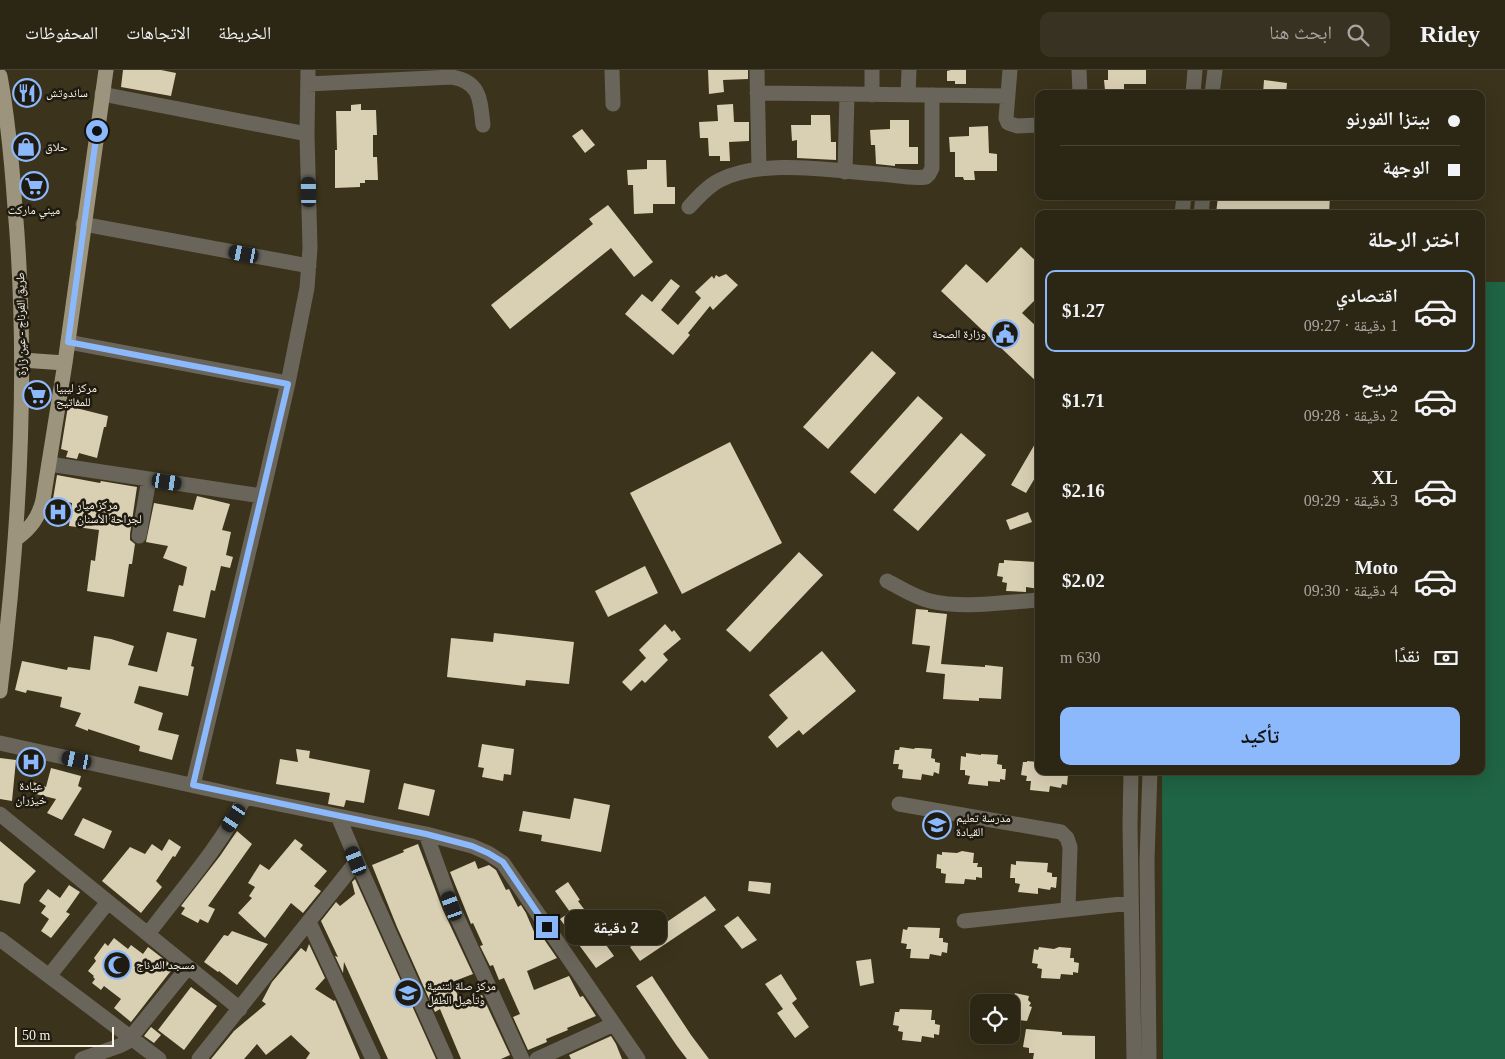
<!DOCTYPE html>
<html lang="ar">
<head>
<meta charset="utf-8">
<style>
  body { margin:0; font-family:"Times New Roman","Noto Naskh Arabic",serif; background:#383222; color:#f1f3f6; direction:rtl; height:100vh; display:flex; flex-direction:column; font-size:19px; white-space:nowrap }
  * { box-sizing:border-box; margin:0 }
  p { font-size:16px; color:#a6a5a0 }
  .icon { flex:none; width:28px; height:28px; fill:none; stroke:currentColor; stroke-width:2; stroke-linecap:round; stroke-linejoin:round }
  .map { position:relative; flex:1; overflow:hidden; direction:ltr }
  .sheet { position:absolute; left:1035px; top:140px; width:450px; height:565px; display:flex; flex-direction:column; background:#2c2614; border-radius:10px; box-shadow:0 5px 20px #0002,0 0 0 1px #484334; direction:rtl }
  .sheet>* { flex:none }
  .top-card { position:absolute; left:1035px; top:20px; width:450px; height:110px; border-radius:10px; box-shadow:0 5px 20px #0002,0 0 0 1px #484334; direction:rtl; display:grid; align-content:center; height:110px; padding:0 25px; background:#2c2614 }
  .controls { position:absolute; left:970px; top:924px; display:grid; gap:10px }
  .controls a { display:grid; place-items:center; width:50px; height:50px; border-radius:10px; background:#2c2614; box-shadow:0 5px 20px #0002,0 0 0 1px #484334; font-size:25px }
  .scale { position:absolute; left:15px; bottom:12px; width:99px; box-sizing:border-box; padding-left:5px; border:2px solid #f8f3e4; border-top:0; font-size:14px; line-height:18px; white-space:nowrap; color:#f8f3e4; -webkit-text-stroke:4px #1f1b11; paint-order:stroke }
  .end { position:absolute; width:22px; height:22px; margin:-11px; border:6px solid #8cb9fc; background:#111; box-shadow:0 0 0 2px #111 }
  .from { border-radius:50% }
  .bubble { position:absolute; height:35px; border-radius:10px; background:#2c2614; box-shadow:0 5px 20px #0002,0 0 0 1px #484334; font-size:16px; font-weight:700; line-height:35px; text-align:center; direction:rtl }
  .car { position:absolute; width:15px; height:30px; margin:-15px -8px; border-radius:6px; box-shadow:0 0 4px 1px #0007; background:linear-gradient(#222 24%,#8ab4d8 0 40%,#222 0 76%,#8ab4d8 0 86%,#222 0) }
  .top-card b { display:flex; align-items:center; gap:18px; height:48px; font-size:19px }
  .top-card b+b { border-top:1px solid #484334 }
  .top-card i { width:12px; height:12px; background:#f1f3f6 }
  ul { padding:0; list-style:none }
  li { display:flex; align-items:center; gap:15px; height:82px; margin:0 10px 8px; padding:0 15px; border:2px solid transparent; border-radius:10px }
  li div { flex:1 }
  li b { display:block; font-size:19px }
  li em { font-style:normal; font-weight:700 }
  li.active { border-color:#8cb9fc }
  li>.icon { width:45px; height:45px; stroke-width:1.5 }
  h2 { padding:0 25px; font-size:22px; line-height:60px }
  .pay { display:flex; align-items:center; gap:12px; height:55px; padding:0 25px; font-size:19px }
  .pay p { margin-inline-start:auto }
  .action { display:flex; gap:10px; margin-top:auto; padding:10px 25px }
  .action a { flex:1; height:58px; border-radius:10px; background:#8cb9fc; color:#111; font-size:20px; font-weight:700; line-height:58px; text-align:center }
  header { display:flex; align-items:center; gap:30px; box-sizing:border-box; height:70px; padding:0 25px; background:#2c2614; border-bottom:1px solid #484334 }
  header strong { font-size:24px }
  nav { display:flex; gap:28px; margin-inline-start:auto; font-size:18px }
  .search { width:350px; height:45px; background:#383222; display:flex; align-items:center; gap:12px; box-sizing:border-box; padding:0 18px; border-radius:10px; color:#a6a5a0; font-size:19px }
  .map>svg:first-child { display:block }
</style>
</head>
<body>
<header>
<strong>Ridey</strong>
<div class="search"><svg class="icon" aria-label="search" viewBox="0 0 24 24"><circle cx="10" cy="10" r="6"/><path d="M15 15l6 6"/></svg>ابحث هنا</div>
<nav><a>الخريطة</a><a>الاتجاهات</a><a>المحفوظات</a></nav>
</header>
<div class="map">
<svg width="1505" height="989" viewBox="0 0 1505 989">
  <rect width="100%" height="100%" fill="#3b331b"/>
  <!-- green -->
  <path fill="#1f6444" d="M 1481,212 L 1505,212 L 1505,989 L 1163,989 L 1162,701 L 1481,701 Z"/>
  <!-- building -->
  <path fill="#d9cfb3" d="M 123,0 L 161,0 L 176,3 L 171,26 L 121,17 Z
    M 708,0 L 748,0 L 748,9 L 723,10 L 724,22 L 709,24 Z
    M 951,0 L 966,0 L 966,14 L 955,14 L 955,11 L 947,11 L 947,1 Z
    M 1108,0 L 1146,0 L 1146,14 L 1124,14 L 1124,23 L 1113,23 L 1113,20 L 1105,20 L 1104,10 L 1108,10 Z
    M 1264,10 L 1287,13 L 1286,24 L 1263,24 Z
    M 361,34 L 361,40 L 376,40 L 377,65 L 373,65 L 373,87 L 377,87 L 378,110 L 365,110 L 365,113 L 360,113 L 360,117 L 335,118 L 335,80 L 337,80 L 336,41 L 351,41 L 351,35 Z
    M 733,34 L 734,52 L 749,52 L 749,71 L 729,72 L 730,91 L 720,91 L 720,86 L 709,86 L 708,68 L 700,68 L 699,52 L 718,51 L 717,35 Z
    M 811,45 L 830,45 L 831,72 L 836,72 L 836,90 L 797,88 L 797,70 L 792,71 L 791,55 L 811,55 Z
    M 890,50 L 909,50 L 909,77 L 918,77 L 918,94 L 895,94 L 895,96 L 876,94 L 875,75 L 871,75 L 870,60 L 890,59 Z
    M 988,56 L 989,83 L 997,84 L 997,101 L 974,101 L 975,110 L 964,110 L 963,107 L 955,107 L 955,82 L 950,82 L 949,67 L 969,66 L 969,57 Z
    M 582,59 L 595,75 L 585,83 L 572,66 Z
    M 647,90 L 666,90 L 667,117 L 675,117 L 675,134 L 653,134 L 653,143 L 634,144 L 633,115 L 628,115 L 627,100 L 647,99 Z
    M 1218,126 L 1330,126 L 1329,144 L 1216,144 Z
    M 608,135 L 653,192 L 634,207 L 611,178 L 510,259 L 491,235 L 593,154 L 589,149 Z
    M 1021,177 L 1039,194 L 1039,226 L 1022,243 L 1039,259 L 1039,314 L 941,221 L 966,194 L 987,213 Z
    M 726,204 L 738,215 L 713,240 L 710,236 L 688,263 L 690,265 L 673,285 L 625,244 L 642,224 L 652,232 L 671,209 L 680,216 L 661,240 L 678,255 L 701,228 L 695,222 L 712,206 L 714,209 L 716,205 L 719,207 Z
    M 872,281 L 896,303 L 828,379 L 803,357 Z
    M 918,326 L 943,348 L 875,424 L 850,402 Z
    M 68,336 L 108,346 L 106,357 L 104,357 L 97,388 L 79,383 L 77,389 L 66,387 L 68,381 L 61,379 Z
    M 961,363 L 986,385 L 918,461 L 893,440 Z
    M 1039,367 L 1039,401 L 1026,423 L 1011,415 Z
    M 730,372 L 782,473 L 682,524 L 630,423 Z
    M 57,405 L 100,413 L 101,411 L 137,417 L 130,464 L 130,470 L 135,474 L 132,494 L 129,494 L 124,527 L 87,521 L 91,490 L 95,491 L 99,460 L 69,456 L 72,433 L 53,429 Z
    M 197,426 L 230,434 L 222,460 L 231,462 L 226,485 L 233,487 L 230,498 L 221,496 L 215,521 L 211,520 L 205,548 L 173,541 L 179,515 L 183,516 L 187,497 L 163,488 L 168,476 L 146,472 L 154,433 L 193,440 Z
    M 1028,442 L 1032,452 L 1010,460 L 1006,450 Z
    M 799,482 L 823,505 L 750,582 L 726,560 Z
    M 1004,490 L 1036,492 L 1035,501 L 1039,501 L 1039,519 L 1026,517 L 1026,522 L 1006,521 L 1007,513 L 1002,512 L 1003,507 L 997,506 L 999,493 L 1004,493 Z
    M 645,496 L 658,523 L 608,547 L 595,521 Z
    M 916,539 L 928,540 L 928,542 L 947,544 L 941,594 L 985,597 L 985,595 L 1003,597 L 1001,629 L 979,628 L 979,631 L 943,629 L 945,604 L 926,602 L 930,576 L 912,574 Z
    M 665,554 L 672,562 L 674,560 L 681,569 L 663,584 L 668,590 L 645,613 L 642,610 L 631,621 L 622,612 L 646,588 L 639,580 Z
    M 167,562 L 197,569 L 191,596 L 194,597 L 188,626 L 139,616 L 134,633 L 163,643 L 158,660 L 179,665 L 172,690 L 139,681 L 140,676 L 88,659 L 88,661 L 75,656 L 81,643 L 60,637 L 62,627 L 27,620 L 26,623 L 15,620 L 22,591 L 67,600 L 68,597 L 90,600 L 94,566 L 111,569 L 134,576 L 128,595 L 157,602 Z
    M 494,563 L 574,572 L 569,614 L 526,610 L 525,616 L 447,607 L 451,568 L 493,572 Z
    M 822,581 L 856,621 L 803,665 L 799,660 L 777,678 L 768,667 L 788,648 L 769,625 Z
    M 482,674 L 514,679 L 511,705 L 504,704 L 503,711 L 482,707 L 484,698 L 478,697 Z
    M 900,677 L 914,679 L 915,678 L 919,678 L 932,679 L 931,688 L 935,689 L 935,692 L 940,693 L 939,704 L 934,702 L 933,706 L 922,704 L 921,710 L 902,708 L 903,700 L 898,699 L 899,694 L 893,694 L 895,680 L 899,680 Z
    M 296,679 L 310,681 L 309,688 L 370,700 L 364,733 L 346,730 L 344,737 L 328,734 L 330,723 L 276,714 L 280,689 L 298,692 Z
    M 966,683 L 981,685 L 981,684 L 998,685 L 997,694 L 1002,695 L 1002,699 L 1006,699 L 1005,710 L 1000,709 L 1000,712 L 988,711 L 988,716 L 968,714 L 970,706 L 965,705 L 965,700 L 960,700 L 961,686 L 966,687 Z
    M 0,688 L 16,690 L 12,731 L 0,729 Z
    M 1027,691 L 1039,692 L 1039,701 L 1063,701 L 1063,704 L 1068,705 L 1067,715 L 1062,714 L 1061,718 L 1050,716 L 1049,722 L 1030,720 L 1031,711 L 1026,711 L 1027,706 L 1021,705 L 1023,692 L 1027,692 Z
    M 51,698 L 81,706 L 78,716 L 82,718 L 62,750 L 47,743 L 56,729 L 36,724 L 33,712 L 46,717 Z
    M 404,713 L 435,720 L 429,746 L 398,739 Z
    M 574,728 L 610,735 L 601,782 L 541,771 L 542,765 L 519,761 L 523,741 L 570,749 Z
    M 83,748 L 112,761 L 104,779 L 74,765 Z
    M 237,761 L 252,774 L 208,836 L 215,839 L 208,853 L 200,849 L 198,853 L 181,844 L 185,838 L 181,836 L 220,786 Z
    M 169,769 L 181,777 L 175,787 L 173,786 L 156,811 L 162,817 L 141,843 L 102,811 L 130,777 L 145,784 L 152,774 L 162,781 Z
    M 295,769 L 303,775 L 300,779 L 327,801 L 314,816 L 321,821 L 303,843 L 291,833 L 265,868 L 238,843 L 252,828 L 249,826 L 255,817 L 248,813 L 260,794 L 269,800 Z
    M 0,771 L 36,801 L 24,814 L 20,834 L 0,830 Z
    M 418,774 L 443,840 L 473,904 L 452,912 L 461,933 L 482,925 L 510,985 L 501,989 L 461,989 L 440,939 L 435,942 L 397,857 L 372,795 L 404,782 L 403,780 Z
    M 962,781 L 974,783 L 973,793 L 978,793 L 977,797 L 982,797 L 982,808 L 976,807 L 976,810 L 965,809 L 964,814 L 945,813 L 946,804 L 941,803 L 941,799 L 936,798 L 937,784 L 942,785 L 942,782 L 957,783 Z
    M 475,791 L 478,799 L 489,795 L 496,800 L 506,820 L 509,819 L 518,837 L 521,835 L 526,843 L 535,864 L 539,862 L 557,888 L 527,901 L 534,920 L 569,906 L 580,927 L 583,926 L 596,946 L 567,958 L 568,960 L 546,969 L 547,972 L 528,980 L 513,947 L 520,944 L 504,908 L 499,910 L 493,895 L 490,896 L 480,876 L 483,875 L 473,853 L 471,854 L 450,802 Z
    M 1016,791 L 1048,793 L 1047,802 L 1052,803 L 1052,807 L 1057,807 L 1056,818 L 1051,817 L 1050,820 L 1038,818 L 1038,824 L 1018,822 L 1020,814 L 1015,813 L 1015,808 L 1010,808 L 1011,794 L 1016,795 Z
    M 355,809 L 436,989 L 388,989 L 344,892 L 343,903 L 335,886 L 338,887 L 321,851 L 336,832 L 340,836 L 355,824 L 352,812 Z
    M 749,811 L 771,813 L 770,824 L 748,821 Z
    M 568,812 L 580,830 L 578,831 L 604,866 L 601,868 L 614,886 L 596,898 L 560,849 L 570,842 L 555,821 Z
    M 69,815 L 80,822 L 66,842 L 70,844 L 51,868 L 41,861 L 49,849 L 41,843 L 46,836 L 39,831 L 48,819 L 60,828 Z
    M 705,826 L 716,840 L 640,891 L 630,877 Z
    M 738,846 L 757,870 L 742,879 L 724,856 Z
    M 908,857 L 940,858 L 939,868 L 943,868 L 943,872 L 948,873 L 947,883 L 942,882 L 941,886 L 930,884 L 929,889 L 910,888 L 911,879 L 906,879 L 907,874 L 901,873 L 903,859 L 907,860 Z
    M 232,861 L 268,874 L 237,915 L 219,901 L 218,902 L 204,892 L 224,865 L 228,866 Z
    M 114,868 L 128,879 L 131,875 L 143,884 L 148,877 L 174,897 L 131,952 L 114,938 L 121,929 L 104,916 L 101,920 L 92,913 L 95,909 L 93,907 L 94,906 L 88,901 L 96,891 L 94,888 L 105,873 L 108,876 Z
    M 309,874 L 325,908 L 315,919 L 334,931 L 335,930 L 360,989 L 306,989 L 310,983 L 291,965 L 266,985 L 257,974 L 244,989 L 211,989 L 234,961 L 266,934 L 262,931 L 272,912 L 301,878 L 306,882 Z
    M 1039,877 L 1054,879 L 1059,877 L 1071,878 L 1070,888 L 1074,888 L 1074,892 L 1079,893 L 1078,903 L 1073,902 L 1073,905 L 1061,904 L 1060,909 L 1041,908 L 1042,899 L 1037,898 L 1038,894 L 1032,893 L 1034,879 L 1038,880 Z
    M 871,889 L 874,913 L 860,916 L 856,891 Z
    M 781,904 L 797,929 L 792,933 L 809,957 L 795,968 L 777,943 L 783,939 L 765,914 Z
    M 652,906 L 691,965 L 709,989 L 687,989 L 677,976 L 636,916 Z
    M 191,917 L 217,936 L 184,980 L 158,960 Z
    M 1015,923 L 1029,926 L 1028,930 L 1031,933 L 1029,936 L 1032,937 L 1027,951 L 1011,949 L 1011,931 Z
    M 900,939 L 932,940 L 931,950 L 935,950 L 935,954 L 940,955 L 939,965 L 934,964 L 934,968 L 922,966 L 921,972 L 902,970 L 903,962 L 898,961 L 899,956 L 893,955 L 895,942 L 899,942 Z
    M 151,957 L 161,965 L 154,973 L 144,966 Z
    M 1026,959 L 1062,962 L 1062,965 L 1095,966 L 1095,989 L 1033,989 L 1034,983 L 1029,983 L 1029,978 L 1023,977 Z
    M 611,966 L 616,974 L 622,989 L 571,989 L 569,985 Z"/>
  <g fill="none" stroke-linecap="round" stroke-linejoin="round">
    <!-- minor -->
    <path stroke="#69655a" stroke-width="15" d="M 612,0 L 613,34
      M 757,0 L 759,99
      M 1010,0 L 1006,48 L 1008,53 L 1017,56 L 1039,55
      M 1079,0 L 1080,24
      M 308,14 L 452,7 C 481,12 480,30 483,55
      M 757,23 L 1008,26
      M 102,24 L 307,64
      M 1193,24 L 1195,0
      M 1212,24 L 1215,0
      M 872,25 L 872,0
      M 908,25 L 909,0
      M 845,102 L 847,24
      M 689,137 C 698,127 708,116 720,110 C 763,88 833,101 880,104 C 895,105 911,109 926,107 L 929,104 L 932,98 L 932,25
      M 1182,144 L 1184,126
      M 1201,144 L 1203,126
      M 83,154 L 309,196
      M 68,272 L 288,313
      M 49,394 L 262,426
      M 139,466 L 149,409
      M 887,511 C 901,518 914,527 930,531 C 964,539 1004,532 1039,530
      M 0,673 L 245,727 L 426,764 L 472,776 L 488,783 L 503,793 L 638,989
      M 1131,701 L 1130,755 L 1134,989
      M 193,715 L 262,426 L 288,313 L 307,218 L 310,178 L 307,64 L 308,0
      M 899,734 L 1061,762 L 1067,768 L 1070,777 L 1068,839
      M 0,744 L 240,939
      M 338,746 L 357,791 L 446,989
      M 426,764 L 452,836 L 522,989
      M 964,851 L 1131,833
      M 309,852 L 373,989
      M 148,864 C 181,820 221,776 245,727
      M 0,869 L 159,989
      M 49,906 L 108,832
      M 82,989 L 119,976 L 127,972 L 188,897
      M 199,989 L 357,791
      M 537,989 L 614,954
      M 1149,989 L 1147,790 L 1150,701"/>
    <!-- major -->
    <path stroke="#9d947e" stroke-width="15" d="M 0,6 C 8,49 12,94 15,138 C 29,299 20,461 0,621
      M 22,290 L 65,293
      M 16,469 C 31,458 39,447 43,430 L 65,293 L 106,0"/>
  </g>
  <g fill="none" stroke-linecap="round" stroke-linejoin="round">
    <!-- route -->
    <path stroke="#8cb9fc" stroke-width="6" d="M 97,61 L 68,272 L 288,314 L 193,715 L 426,764 L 472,776 L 488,783 L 503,792 L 547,857"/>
  </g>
  <!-- icons -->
  <defs>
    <symbol id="restaurant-ring" viewBox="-11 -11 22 22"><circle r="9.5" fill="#1f1b11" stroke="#8cb9fc" stroke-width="1.5"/><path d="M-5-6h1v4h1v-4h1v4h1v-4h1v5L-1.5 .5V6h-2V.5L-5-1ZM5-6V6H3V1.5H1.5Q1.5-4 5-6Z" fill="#8cb9fc"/></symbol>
    <symbol id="shop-ring" viewBox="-11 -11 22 22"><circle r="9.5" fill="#1f1b11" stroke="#8cb9fc" stroke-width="1.5"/><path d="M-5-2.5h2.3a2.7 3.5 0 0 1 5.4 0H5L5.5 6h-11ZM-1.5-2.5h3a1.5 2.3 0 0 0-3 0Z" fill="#8cb9fc"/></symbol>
    <symbol id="supermarket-ring" viewBox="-11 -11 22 22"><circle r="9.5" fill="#1f1b11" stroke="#8cb9fc" stroke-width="1.5"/><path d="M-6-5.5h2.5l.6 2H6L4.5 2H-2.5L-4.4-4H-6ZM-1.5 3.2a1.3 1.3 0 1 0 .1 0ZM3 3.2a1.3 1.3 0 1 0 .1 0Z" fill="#8cb9fc"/></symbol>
    <symbol id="civic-ring" viewBox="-11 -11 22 22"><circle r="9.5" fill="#1f1b11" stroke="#8cb9fc" stroke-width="1.5"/><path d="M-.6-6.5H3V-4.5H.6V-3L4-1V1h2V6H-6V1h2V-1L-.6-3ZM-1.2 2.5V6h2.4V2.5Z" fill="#8cb9fc"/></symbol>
    <symbol id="hospital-ring" viewBox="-11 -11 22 22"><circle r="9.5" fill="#1f1b11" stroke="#8cb9fc" stroke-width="1.5"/><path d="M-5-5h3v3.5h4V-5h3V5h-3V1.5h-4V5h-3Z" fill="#8cb9fc"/></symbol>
    <symbol id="school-ring" viewBox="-11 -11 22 22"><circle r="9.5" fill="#1f1b11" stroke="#8cb9fc" stroke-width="1.5"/><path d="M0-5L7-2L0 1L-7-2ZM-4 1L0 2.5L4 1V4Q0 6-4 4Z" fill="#8cb9fc"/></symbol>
    <symbol id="mosque-ring" viewBox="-11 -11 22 22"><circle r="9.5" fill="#1f1b11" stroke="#8cb9fc" stroke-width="1.5"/><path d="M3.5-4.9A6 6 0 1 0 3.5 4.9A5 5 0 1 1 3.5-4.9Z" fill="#8cb9fc"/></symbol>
  </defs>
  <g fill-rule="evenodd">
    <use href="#restaurant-ring" x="11" y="7" width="32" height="32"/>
    <use href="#shop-ring" x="10" y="61" width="32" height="32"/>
    <use href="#supermarket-ring" x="18" y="100" width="32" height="32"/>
    <use href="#civic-ring" x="989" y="248" width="32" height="32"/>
    <use href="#supermarket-ring" x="21" y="309" width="32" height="32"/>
    <use href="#hospital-ring" x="42" y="426" width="32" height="32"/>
    <use href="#hospital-ring" x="15" y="676" width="32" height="32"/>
    <use href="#school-ring" x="921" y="739" width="32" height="32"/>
    <use href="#mosque-ring" x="101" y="879" width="32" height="32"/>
    <use href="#school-ring" x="392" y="907" width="32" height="32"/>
  </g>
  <g text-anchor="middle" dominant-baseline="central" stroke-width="5" stroke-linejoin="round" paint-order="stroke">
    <!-- poi labels -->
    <g font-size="12" fill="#f8f3e4" stroke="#1f1b11" text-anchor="start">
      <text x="46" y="23">ساندوتش</text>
      <text x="45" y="77">حلاق</text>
      <text x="34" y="140" text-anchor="middle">ميني ماركت</text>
      <text x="986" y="264" text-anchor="end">وزارة الصحة</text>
      <text x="56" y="318">مركز ليبيا<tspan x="56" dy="14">للمفاتيح</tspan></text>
      <text x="77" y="435">مركز ميار<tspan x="77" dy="14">لجراحة الأسنان</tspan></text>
      <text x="31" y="716" text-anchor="middle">عيادة<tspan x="31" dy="14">خيزران</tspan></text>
      <text x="956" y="748">مدرسة تعليم<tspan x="956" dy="14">القيادة</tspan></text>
      <text x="136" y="895">مسجد الفرناج</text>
      <text x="427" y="916">مركز صلة لتنمية<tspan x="427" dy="14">وتأهيل الطفل</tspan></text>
    </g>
    <!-- street labels -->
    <g font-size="12" fill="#f8f3e4" stroke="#1f1b11">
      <text transform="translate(21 254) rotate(-91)">طريق الفرناج - عين زارة</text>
    </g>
  </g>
</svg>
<div class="controls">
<a><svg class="icon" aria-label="locate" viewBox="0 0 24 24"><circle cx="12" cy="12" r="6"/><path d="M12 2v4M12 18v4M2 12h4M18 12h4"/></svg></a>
</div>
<div class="scale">50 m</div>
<i class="end from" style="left:97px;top:61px"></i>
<i class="end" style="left:547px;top:857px"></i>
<div class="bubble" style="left:565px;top:840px;width:102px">2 دقيقة</div>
<i class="car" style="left:309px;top:122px;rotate:359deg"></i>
<i class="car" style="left:244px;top:184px;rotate:281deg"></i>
<i class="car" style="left:167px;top:412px;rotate:99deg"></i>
<i class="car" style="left:77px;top:690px;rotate:282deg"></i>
<i class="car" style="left:234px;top:748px;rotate:213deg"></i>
<i class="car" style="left:356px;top:791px;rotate:338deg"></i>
<i class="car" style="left:452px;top:836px;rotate:340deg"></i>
<div class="top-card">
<b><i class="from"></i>بيتزا الفورنو</b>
<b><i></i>الوجهة</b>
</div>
<section class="sheet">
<h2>اختر الرحلة</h2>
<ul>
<li class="active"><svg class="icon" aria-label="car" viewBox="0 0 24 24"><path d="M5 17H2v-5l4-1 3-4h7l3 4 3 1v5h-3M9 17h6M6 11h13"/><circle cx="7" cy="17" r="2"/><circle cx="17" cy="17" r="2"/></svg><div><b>اقتصادي</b><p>1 دقيقة · 09:27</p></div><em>$1.27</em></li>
<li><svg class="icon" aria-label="car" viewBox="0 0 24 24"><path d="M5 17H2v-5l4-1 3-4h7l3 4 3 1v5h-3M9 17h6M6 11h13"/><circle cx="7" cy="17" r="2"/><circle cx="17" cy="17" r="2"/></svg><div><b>مريح</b><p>2 دقيقة · 09:28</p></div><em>$1.71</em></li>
<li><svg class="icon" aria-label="car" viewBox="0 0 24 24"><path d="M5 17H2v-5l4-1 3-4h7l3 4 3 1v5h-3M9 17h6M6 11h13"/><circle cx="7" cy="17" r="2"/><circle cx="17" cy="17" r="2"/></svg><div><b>XL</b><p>3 دقيقة · 09:29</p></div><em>$2.16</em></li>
<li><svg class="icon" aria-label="car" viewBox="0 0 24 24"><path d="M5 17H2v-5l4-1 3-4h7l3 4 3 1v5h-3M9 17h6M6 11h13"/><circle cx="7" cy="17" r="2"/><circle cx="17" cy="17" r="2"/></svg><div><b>Moto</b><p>4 دقيقة · 09:30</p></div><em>$2.02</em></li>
</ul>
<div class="pay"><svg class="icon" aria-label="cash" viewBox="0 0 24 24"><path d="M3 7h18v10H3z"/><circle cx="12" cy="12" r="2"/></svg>نقدًا<p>630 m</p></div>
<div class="action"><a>تأكيد</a></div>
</section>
</div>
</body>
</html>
